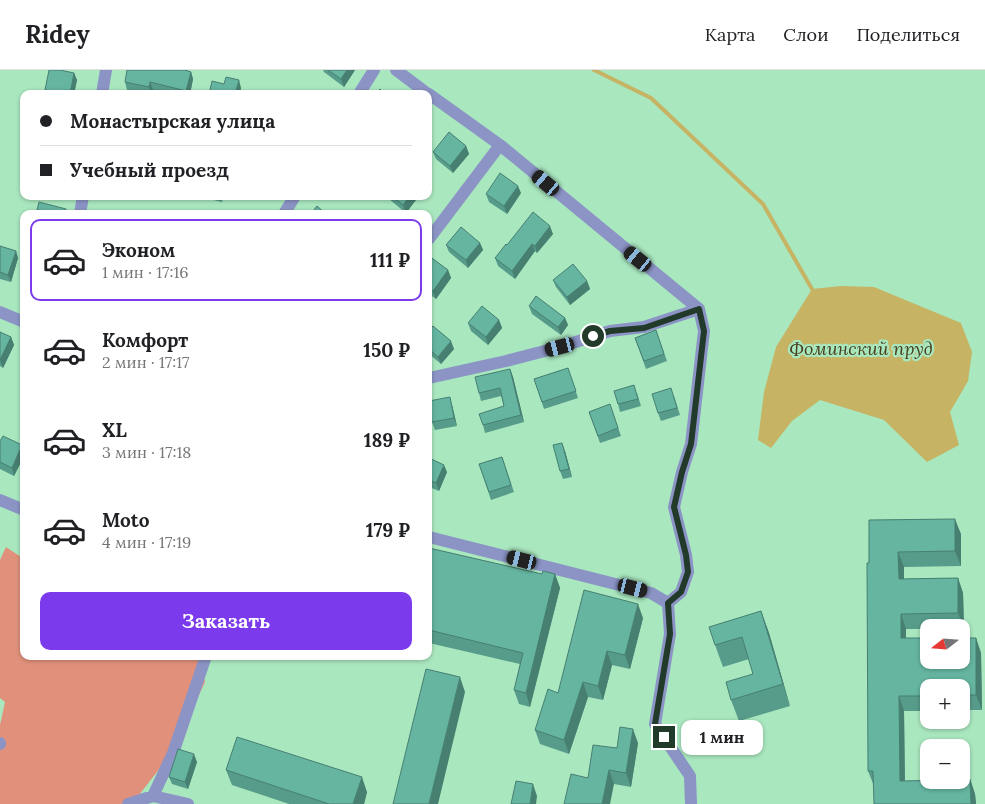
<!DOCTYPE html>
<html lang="ru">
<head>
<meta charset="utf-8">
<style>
  body { margin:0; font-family:Lora,serif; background:#f2f2f2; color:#202124; height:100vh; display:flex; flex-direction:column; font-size:19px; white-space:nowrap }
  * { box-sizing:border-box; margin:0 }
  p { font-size:16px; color:#757577 }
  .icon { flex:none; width:28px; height:28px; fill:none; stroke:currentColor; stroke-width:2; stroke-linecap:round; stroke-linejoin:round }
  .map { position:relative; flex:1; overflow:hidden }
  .panel { position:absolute; left:20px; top:140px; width:412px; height:450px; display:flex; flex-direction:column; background:#fff; border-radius:10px; box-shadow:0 1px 4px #0004 }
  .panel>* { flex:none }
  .banner { position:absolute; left:20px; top:20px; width:412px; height:110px; border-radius:10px; box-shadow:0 1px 4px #0004; display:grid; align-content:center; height:110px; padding:0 20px; background:#fff }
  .needle { width:32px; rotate:253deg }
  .tools { position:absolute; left:920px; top:549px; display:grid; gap:10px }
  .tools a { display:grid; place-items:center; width:50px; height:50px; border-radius:10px; background:#fff; box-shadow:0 1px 4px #0004; font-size:25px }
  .end { position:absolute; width:22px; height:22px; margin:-11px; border:6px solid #213a2a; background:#fff; box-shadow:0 0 0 2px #fff }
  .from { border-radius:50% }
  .bubble { position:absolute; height:35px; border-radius:10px; background:#fff; box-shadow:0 1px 4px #0004; font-size:16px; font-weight:800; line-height:35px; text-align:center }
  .car { position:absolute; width:15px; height:30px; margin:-15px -8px; border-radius:6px; box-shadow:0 0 4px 1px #0007; background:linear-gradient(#222 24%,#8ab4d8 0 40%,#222 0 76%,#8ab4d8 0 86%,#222 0) }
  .banner b { display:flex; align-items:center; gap:18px; height:48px; font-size:19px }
  .banner b+b { border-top:1px solid #e0e0e0 }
  .banner i { width:12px; height:12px; background:#202124 }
  ul { padding:9px 0 0; list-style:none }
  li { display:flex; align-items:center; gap:15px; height:82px; margin:0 10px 8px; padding:0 10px; border:2px solid transparent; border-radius:10px }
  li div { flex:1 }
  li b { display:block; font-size:19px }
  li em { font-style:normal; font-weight:800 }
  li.current { border-color:#7c3aed }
  li>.icon { width:45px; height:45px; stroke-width:1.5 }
  .button { display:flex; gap:10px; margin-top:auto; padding:10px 20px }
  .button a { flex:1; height:58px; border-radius:10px; background:#7c3aed; color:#fff; font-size:20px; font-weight:800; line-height:58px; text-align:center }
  header { display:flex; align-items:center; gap:30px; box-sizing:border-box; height:70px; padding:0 25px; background:#fff; border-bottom:1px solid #e0e0e0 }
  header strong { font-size:24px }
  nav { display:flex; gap:28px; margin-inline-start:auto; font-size:18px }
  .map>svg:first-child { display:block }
</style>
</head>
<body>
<header>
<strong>Ridey</strong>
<nav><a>Карта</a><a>Слои</a><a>Поделиться</a></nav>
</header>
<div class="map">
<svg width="985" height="734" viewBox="0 0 985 734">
  <rect width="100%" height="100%" fill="#a9e7bf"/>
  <!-- forest -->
  <path fill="#e1917b" d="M 6,477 L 24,489 L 24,586 L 199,586 L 205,612 L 171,684 L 132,734 L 0,734 L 0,655 L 5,632 L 0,628 L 0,490 Z"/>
  <!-- water -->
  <path fill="#c6b363" d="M 841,216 L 874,217 L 961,253 L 972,282 L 968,311 L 950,342 L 959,375 L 927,392 L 884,350 L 820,330 L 792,351 L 771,378 L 758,370 L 764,322 L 776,277 L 812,219 Z"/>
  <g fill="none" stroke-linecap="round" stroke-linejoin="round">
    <!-- stream -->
    <path stroke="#c6b363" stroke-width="4" d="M 594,0 L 651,28 L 763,134 L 812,219"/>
    <!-- street -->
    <path stroke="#8b94c5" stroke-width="12" d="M 396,0 L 428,24
      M 102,24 L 106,0
      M 359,24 L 374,0
      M 429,24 L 500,75 L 699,239 L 704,261 L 691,374 L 682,402 L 674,437 L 686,485 L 688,502 L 681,522 L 668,533 L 670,564 L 655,654 L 690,706 L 691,734
      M 80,144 L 83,126
      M 284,144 L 295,126
      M 429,169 L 500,75
      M 0,242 L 24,252
      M 429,308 L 506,291 L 560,277 L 610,261 L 644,257 L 699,239
      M 0,430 L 24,440
      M 429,467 L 651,523 L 668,533
      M 0,674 L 0,673
      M 153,726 L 173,683 L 206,586
      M 128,734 L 153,726 L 188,734"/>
  </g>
  <!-- wall -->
  <path fill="#579c8a" d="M 323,0 L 355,0 L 344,17 L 324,2 Z
    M 191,2 L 193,9 L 190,24 L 169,24 L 153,20 L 152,24 L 147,24 L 127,20 L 125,12 Z
    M 74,3 L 77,10 L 74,24 L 46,24 L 45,20 Z
    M 466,76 L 469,84 L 453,103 L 436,89 L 433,82 Z
    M 521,123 L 507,144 L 489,132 L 486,124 Z
    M 197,126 L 223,126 L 222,132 Z
    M 388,126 L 419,126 L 406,143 L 389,129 Z
    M 553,164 L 537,183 L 535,181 L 515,209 L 498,196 L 495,188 L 507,175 Z
    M 480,173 L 483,180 L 468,198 L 449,182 L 446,175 Z
    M 0,176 L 16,181 L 18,188 L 11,212 L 0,209 Z
    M 429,186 L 448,200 L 451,208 L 436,229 L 429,224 Z
    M 553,210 L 587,211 L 590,219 L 570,235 L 556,217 Z
    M 529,236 L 565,248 L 568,255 L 561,265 L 532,244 Z
    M 499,250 L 502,258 L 488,275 L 471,261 L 468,253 Z
    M 656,260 L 667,291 L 646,299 L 635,268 Z
    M 429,261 L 454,279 L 441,294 L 429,284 Z
    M 0,262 L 11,267 L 14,275 L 3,298 L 0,296 Z
    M 568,298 L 578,328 L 544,339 L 534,309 Z
    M 510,299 L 513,307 L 524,352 L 485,363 L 483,355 L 504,336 L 501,326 L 481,331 L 479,323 Z
    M 637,323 L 641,336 L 620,342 L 618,334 Z
    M 674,326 L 680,345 L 661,351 L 658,343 Z
    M 610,334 L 621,366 L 600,373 L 589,342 Z
    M 452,335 L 457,356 L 435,360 L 432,352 Z
    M 0,371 L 24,379 L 24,386 L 14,406 L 0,399 Z
    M 565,381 L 572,407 L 563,409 L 560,401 Z
    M 502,387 L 514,422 L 491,430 L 479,394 Z
    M 429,388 L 447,402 L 439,421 L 429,417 Z
    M 869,450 L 961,464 L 961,496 L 904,497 L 904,509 L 958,508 L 963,523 L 964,558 L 929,558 L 929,559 L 906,559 L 906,568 L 976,568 L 981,583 L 982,640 L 961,640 L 961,618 L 929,618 L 929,641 L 904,641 L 905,711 L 970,709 L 975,724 L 976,734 L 874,734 L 874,716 L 868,701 Z
    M 429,478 L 542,504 L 555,504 L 560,518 L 530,637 L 519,634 L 514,620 L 520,594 L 429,573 Z
    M 761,541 L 769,563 L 790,636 L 739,651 L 731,630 L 753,604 L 749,589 L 723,597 L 715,575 Z
    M 643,548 L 630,599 L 612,595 L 603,630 L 588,627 L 569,684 L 540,674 L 535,660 L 558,623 Z
    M 638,673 L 631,717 L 614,714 L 588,708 L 617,678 Z
    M 197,692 L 188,719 L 172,714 L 169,707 Z
    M 226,700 L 367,722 L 364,734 L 289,734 L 232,715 Z"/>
  <!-- shaded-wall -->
  <path fill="#477f71" d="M 347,0 L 355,0 L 344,17 L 341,9 Z
    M 191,2 L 193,9 L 190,24 L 187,24 L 186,21 Z
    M 74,3 L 77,10 L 74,24 L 70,24 Z
    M 239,10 L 241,18 L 240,24 L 235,24 Z
    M 150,12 L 153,20 L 152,24 L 149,17 Z
    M 466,76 L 469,84 L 453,103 L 450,96 Z
    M 518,116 L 521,123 L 507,144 L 504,136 Z
    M 410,126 L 419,126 L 406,143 L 403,135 Z
    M 550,156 L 553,164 L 537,183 L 535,176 Z
    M 480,173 L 483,180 L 468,198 L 466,190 Z
    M 532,174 L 535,181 L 515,209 L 512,201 Z
    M 16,181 L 18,188 L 11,212 L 8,205 Z
    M 448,200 L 451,208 L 436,229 L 433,221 Z
    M 587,211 L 590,219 L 570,235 L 567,227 Z
    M 565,248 L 568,255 L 561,265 L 558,257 Z
    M 499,250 L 502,258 L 488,275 L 486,267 Z
    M 11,267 L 14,275 L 3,298 L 0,290 Z
    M 451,271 L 454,279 L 441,294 L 438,287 Z
    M 510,299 L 513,307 L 524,352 L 521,345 Z
    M 450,327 L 452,335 L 457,356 L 454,348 Z
    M 562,373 L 565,381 L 572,407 L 569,399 Z
    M 22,375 L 24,379 L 24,386 L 14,406 L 12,398 Z
    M 444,395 L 447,402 L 439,421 L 436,413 Z
    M 955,449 L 961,464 L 961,496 L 955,481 Z
    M 898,482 L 904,497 L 904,524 L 899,509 Z
    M 555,504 L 560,518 L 530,637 L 526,623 Z
    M 958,508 L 963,523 L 964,558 L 958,543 Z
    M 638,534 L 643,548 L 630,599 L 625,585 Z
    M 761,541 L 769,563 L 790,636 L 783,614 Z
    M 901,544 L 906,559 L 906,583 L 901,568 Z
    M 976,568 L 981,583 L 982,640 L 976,625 Z
    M 607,581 L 612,595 L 603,630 L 598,616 Z
    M 460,607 L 465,622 L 438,734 L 429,734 Z
    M 583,612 L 588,627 L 569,684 L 564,670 Z
    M 899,626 L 904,641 L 905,726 L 900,711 Z
    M 633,659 L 638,673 L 631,717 L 626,703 Z
    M 194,684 L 197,692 L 188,719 L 185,712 Z
    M 609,700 L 614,714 L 610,734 L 602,734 Z
    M 362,707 L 367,722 L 364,734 L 353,734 Z
    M 970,709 L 975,724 L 976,734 L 971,734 Z
    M 533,714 L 537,726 L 536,734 L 530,734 Z"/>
  <!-- building -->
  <path fill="#65b5a1" stroke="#477f71" d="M 49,0 L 60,0 L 74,3 L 70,24 L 66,24 L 45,20 Z
    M 127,0 L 185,0 L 191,2 L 186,21 L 150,12 L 149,17 L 125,12 Z
    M 328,0 L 347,0 L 341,9 Z
    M 226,7 L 239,10 L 235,24 L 209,24 L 212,11 L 224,14 Z
    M 380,19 L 385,24 L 376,24 Z
    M 449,62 L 466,76 L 450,96 L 433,82 Z
    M 500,103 L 518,116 L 504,136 L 486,124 Z
    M 392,126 L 410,126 L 403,135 Z
    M 39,132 L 66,139 L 65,144 L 36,144 Z
    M 317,136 L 326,144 L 311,144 Z
    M 167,141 L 174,144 L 166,144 Z
    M 533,142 L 550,156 L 535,176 L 532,174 L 512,201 L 495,188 L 506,174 L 507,175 Z
    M 461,157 L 480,173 L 466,190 L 446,175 Z
    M 0,176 L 16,181 L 8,205 L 0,202 Z
    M 429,186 L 448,200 L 433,221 L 429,219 Z
    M 573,194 L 587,211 L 567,227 L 553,210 Z
    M 536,226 L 565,248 L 558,257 L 529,236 Z
    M 482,236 L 499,250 L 486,267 L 468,253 Z
    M 433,256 L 451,271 L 438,287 L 429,279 L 429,261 Z
    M 656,260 L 664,284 L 644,291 L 635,268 Z
    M 0,262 L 11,267 L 0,290 Z
    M 568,298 L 576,321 L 542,332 L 534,309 Z
    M 510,299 L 521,345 L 483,355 L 479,344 L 504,336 L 500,318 L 479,323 L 475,307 Z
    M 634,315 L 638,329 L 618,334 L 614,321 Z
    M 671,318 L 677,338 L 658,343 L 652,324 Z
    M 450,327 L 454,348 L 432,352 L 429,336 L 429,331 Z
    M 610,334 L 618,358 L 598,366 L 589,342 Z
    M 3,366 L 22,375 L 12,398 L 0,392 L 0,371 Z
    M 562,373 L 569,399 L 560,401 L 553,375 Z
    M 502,387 L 511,415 L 489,422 L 479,394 Z
    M 429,388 L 444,395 L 436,413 L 429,410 Z
    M 955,449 L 955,481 L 898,482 L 899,509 L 958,508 L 958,543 L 901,544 L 901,568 L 929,568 L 929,590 L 961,590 L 961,568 L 976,568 L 976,625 L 961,625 L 961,618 L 929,618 L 929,626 L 899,626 L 900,711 L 961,710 L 961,709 L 970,709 L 971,734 L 874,734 L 873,701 L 868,701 L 867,493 L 869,493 L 869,450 Z
    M 429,478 L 542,504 L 543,501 L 555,504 L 526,623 L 514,620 L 523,583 L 429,560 Z
    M 584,520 L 638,534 L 625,585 L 607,581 L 598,616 L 583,612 L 564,670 L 535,660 L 548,619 L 558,623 Z
    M 761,541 L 783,614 L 731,630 L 726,612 L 753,604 L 742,567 L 715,575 L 709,557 Z
    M 426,599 L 460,607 L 429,734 L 393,734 Z
    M 620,657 L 633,659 L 626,703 L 609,700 L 602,734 L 564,734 L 571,704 L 588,708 L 593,675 L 617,678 Z
    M 237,667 L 362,707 L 353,734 L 329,734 L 226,700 Z
    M 178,679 L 194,684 L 185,712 L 169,707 Z
    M 516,711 L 533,714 L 530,734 L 511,734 Z"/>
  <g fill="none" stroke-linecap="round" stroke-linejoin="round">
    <!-- route -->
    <path stroke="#213a2a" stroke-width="6" d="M 593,266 L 610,261 L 644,258 L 699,239 L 704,261 L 691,374 L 682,402 L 674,437 L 686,485 L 688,502 L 681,522 L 668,533 L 670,564 L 655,654 L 664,667"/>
  </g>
  <g text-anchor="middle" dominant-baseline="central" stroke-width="4.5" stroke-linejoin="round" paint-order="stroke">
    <!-- water labels -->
    <g font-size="18" font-style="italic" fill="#48401d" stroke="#a9e7bf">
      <text x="861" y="278">Фоминский пруд</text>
    </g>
  </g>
</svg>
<div class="tools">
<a><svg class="needle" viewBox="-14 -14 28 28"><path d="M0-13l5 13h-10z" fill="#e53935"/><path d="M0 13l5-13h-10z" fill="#757577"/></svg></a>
<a>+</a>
<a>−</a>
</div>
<i class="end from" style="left:593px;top:266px"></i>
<i class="end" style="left:664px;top:667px"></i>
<div class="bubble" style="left:681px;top:650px;width:82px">1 мин</div>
<i class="car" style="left:546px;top:113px;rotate:310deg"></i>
<i class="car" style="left:638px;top:189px;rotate:309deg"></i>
<i class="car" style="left:560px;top:277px;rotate:256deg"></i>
<i class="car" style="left:522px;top:490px;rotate:284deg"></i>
<i class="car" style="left:633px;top:518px;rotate:104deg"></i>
<div class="banner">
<b><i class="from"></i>Монастырская улица</b>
<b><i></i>Учебный проезд</b>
</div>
<section class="panel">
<ul>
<li class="current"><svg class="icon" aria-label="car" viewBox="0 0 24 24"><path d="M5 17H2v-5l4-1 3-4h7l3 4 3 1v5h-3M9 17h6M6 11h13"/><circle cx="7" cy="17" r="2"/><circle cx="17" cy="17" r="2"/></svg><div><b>Эконом</b><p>1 мин · 17:16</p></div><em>111 ₽</em></li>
<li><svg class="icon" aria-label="car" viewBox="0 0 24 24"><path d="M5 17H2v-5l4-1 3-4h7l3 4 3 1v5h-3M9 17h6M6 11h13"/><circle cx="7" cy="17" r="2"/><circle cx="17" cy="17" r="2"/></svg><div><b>Комфорт</b><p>2 мин · 17:17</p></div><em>150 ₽</em></li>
<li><svg class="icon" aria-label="car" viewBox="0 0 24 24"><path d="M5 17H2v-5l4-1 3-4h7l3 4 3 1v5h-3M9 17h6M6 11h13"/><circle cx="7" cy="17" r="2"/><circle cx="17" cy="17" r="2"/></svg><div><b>XL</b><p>3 мин · 17:18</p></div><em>189 ₽</em></li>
<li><svg class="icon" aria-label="car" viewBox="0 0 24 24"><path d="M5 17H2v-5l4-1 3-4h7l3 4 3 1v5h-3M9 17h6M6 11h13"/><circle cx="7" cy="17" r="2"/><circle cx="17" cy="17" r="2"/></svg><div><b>Moto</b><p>4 мин · 17:19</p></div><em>179 ₽</em></li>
</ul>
<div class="button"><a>Заказать</a></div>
</section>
</div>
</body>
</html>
